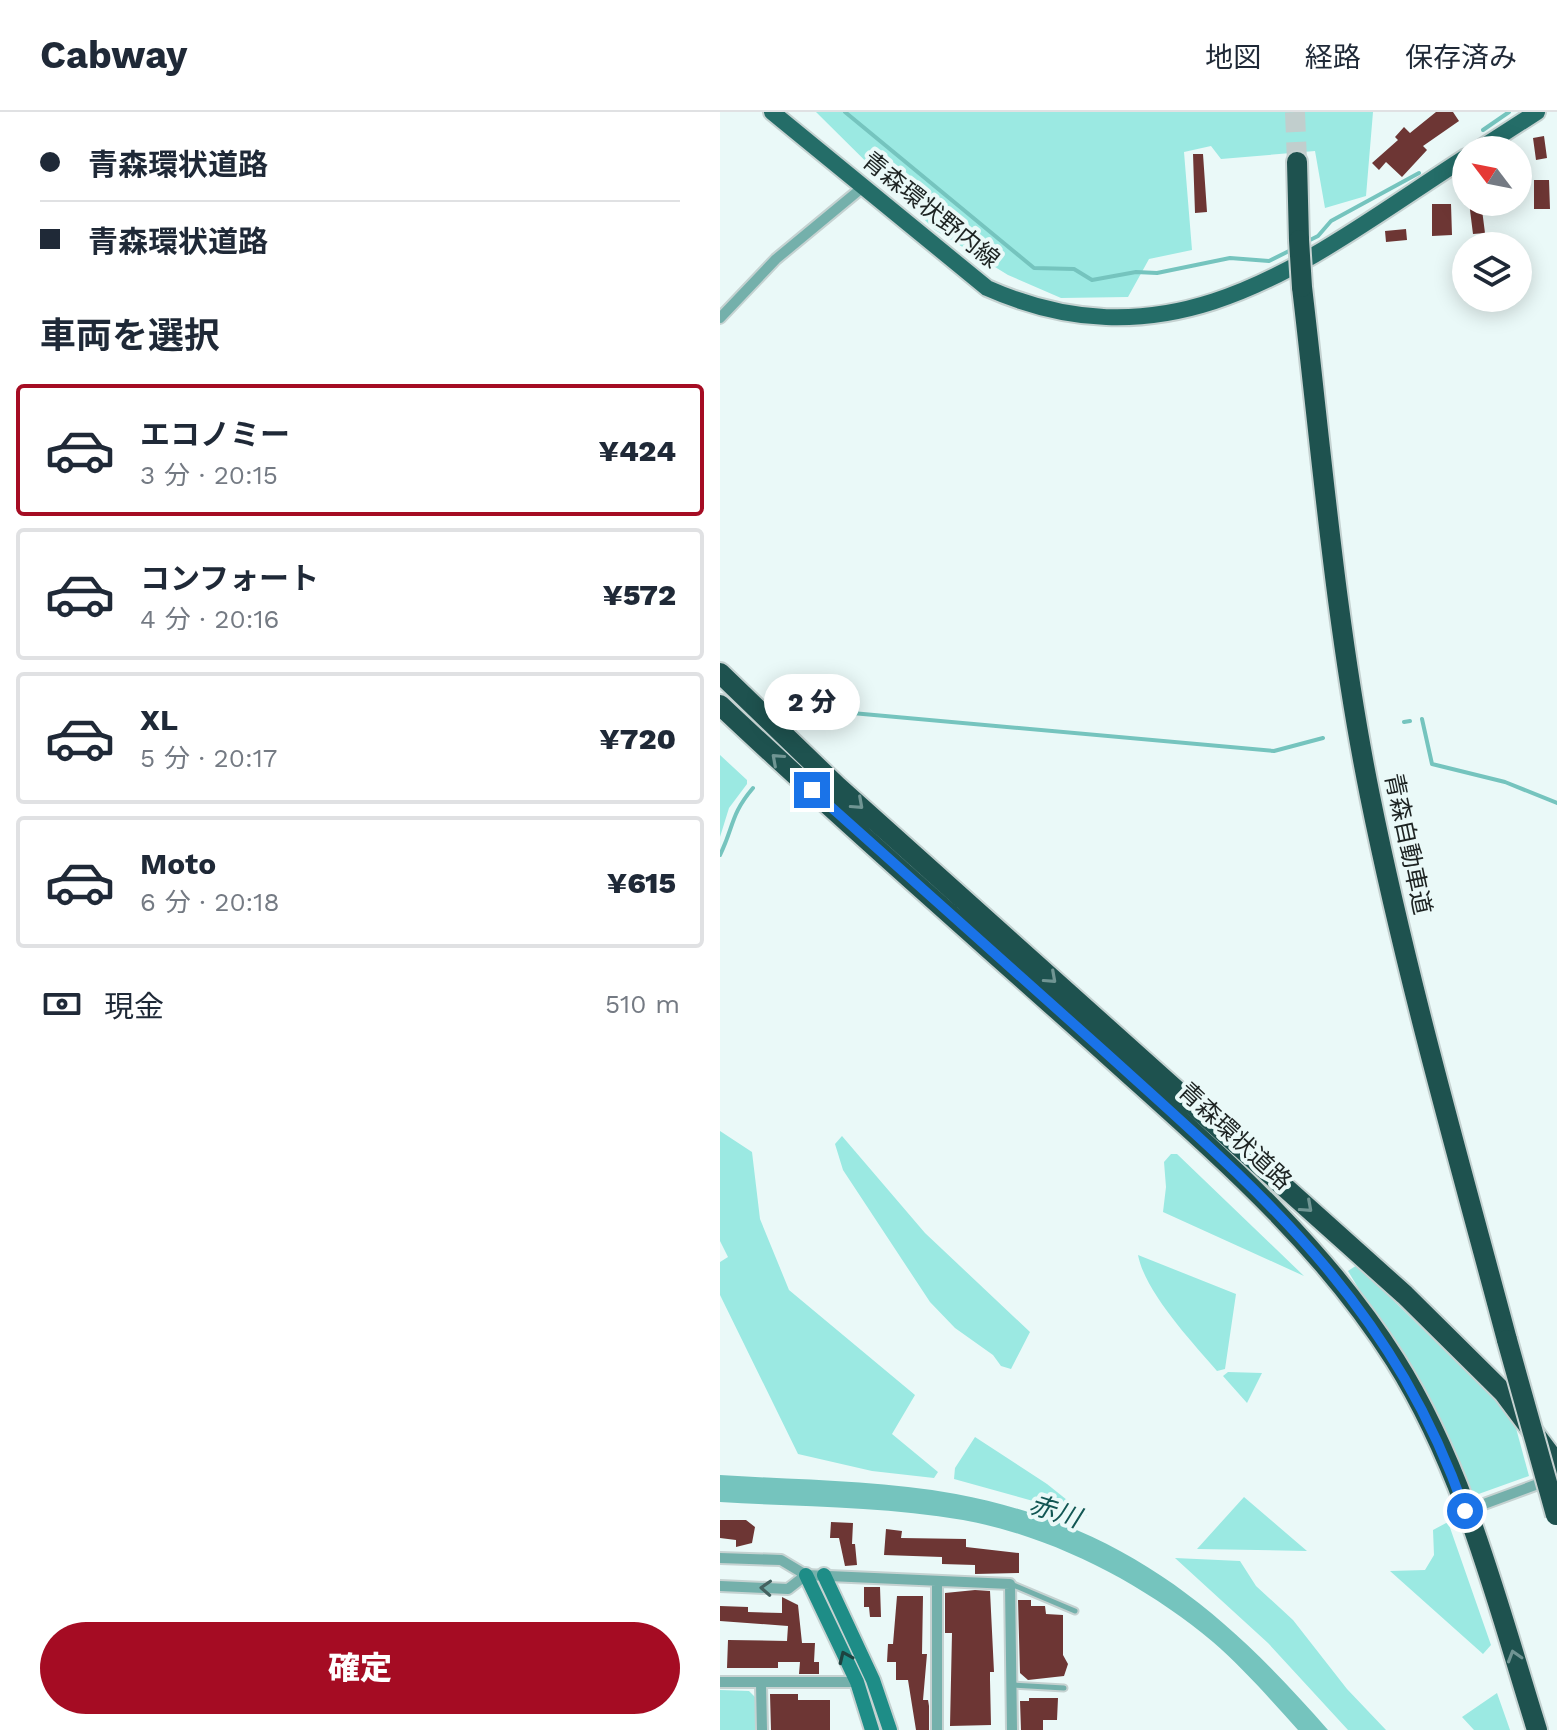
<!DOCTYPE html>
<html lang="ja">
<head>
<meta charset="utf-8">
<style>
  body { margin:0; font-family:"Work Sans","Noto Sans JP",sans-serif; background:#f2f2f3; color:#1f2937; height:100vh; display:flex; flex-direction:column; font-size:30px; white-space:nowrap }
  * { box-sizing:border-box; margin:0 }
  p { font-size:26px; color:#747a83 }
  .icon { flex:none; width:44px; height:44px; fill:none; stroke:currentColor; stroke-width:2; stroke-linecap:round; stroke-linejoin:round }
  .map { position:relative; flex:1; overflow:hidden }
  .sheet { display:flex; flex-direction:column; background:#fff; width:720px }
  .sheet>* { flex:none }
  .hud { display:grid; align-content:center; height:176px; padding:0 40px; background:#fff }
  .needle { width:52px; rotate:302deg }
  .controls { position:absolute; left:732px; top:24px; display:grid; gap:16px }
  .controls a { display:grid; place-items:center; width:80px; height:80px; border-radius:50%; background:#fff; box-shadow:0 4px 20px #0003; font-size:40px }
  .end { position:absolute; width:36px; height:36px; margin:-18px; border:10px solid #1a73e8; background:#fff; box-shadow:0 0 0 4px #fff }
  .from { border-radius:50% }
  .bubble { position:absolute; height:56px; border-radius:28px; background:#fff; box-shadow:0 4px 20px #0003; font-size:26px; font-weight:800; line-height:56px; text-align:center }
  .hud b { display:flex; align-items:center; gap:28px; height:76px; font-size:30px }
  .hud b+b { border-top:2px solid #e0e1e3 }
  .hud i { width:20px; height:20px; background:#1f2937 }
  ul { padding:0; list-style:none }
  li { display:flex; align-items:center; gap:24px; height:132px; margin:0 16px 12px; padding:0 24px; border:4px solid #e0e1e3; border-radius:8px }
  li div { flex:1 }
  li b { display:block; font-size:30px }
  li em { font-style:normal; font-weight:800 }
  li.current { border-color:#a50c23 }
  li>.icon { width:72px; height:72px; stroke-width:1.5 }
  h2 { padding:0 40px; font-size:36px; line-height:96px }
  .pay { display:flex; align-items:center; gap:20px; height:88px; padding:0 40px; font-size:30px }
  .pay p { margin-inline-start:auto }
  .action { display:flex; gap:16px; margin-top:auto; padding:16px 40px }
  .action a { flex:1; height:92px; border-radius:48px; background:#a50c23; color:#fff; font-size:32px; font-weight:800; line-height:92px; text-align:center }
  header { display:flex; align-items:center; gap:48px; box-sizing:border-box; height:112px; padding:0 40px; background:#fff; border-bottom:2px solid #e0e1e3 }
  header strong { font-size:38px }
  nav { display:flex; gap:44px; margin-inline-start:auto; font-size:28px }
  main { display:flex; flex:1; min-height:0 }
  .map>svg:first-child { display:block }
</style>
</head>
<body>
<header>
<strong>Cabway</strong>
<nav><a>地図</a><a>経路</a><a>保存済み</a></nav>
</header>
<main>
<section class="sheet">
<div class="hud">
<b><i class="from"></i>青森環状道路</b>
<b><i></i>青森環状道路</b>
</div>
<h2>車両を選択</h2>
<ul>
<li class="current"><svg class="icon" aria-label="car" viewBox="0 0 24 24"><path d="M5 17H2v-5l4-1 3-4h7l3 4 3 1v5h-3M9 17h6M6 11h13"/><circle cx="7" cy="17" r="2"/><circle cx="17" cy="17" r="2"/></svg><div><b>エコノミー</b><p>3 分 · 20:15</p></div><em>¥424</em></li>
<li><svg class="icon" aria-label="car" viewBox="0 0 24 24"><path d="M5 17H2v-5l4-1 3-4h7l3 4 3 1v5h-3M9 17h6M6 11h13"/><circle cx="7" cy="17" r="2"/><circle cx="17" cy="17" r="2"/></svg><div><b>コンフォート</b><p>4 分 · 20:16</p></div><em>¥572</em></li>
<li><svg class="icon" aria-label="car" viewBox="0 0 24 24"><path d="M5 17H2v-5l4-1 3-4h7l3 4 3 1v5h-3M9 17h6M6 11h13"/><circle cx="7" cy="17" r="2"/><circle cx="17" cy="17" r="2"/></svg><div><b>XL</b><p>5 分 · 20:17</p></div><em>¥720</em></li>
<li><svg class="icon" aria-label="car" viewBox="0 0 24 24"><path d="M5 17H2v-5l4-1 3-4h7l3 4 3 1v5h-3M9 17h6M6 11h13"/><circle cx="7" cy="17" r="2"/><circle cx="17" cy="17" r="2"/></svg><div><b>Moto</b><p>6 分 · 20:18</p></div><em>¥615</em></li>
</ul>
<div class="pay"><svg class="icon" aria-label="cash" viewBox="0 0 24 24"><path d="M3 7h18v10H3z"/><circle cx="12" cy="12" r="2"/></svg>現金<p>510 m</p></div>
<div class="action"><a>確定</a></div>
</section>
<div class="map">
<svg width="837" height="1618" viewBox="0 0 837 1618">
  <rect width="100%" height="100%" fill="#eaf9f8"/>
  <!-- green -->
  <path fill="#9be9e2" d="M 96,0 L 653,0 L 646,84 L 605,96 L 595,39 L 501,47 L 491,34 L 464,40 L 472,138 L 429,147 L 408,185 L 341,186 L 288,163 L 215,118 Z
    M 0,643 L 27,668 L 27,672 L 9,696 L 0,725 Z
    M 0,1019 L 32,1040 L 40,1107 L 69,1178 L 195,1283 L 172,1322 L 218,1360 L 214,1366 L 152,1359 L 78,1342 L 0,1183 L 0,1150 L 8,1145 L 0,1129 Z
    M 122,1024 L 205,1121 L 310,1220 L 291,1257 L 281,1254 L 273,1243 L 235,1216 L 210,1190 L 123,1058 L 115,1032 Z
    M 451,1042 L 457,1042 L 584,1164 L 443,1100 L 446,1075 L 444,1050 Z
    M 418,1143 L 516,1182 L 505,1257 L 497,1259 C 472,1230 425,1180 418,1143 Z
    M 637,1153 L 793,1305 L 809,1364 L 753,1384 L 711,1297 L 628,1159 Z
    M 508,1260 L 542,1261 L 527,1291 L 503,1264 Z
    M 255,1325 L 327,1372 L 367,1404 L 234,1367 L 235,1356 Z
    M 524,1385 L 587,1439 L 477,1437 Z
    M 728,1410 L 771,1533 L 763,1542 L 670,1459 L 705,1458 L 714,1443 L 713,1418 Z
    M 455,1446 L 520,1449 L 536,1474 L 573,1508 L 627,1577 L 666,1618 L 628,1618 L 548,1531 Z
    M 0,1578 L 29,1579 L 35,1585 L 35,1618 L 0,1618 Z
    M 777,1581 L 790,1618 L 754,1618 L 742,1605 Z"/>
  <!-- water -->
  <path fill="#75c4be" d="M 0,1363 C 78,1368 159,1368 236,1382 C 401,1413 501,1495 608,1618 L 578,1618 C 551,1588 523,1556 493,1530 C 424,1472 332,1424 243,1408 C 164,1394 80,1395 0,1390 Z"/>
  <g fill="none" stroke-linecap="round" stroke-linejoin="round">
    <!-- stream -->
    <path stroke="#75c4be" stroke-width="4" d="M 125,0 L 314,156 L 354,157 L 372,168 L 416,160 L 437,161 L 510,146 L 549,149 L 571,138
      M 763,18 L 789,0
      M 586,130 L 598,124 L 611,109 L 699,61
      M 702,607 L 712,652 L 785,670 L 837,691
      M 684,610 L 690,609
      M 96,616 L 132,601 L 554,639 L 603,626
      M 0,743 C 14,715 10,703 33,676"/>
  </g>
  <!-- building -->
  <path fill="#6d3634" d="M 716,0 L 733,0 L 739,9 L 703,34 L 707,38 L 682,65 L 666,50 L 659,58 L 652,51 L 678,28 L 675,25 L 684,15 L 690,21 Z
    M 824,24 L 827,46 L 816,48 L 813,26 Z
    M 473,42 L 483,42 L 487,100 L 475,101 Z
    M 814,68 L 829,68 L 830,97 L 814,97 Z
    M 749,90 L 761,90 L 765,121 L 753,122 Z
    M 712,92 L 731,92 L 732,123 L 712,124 Z
    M 686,117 L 687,128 L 666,130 L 665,119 Z
    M 0,1408 L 26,1408 L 35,1415 L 32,1431 L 16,1435 L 16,1428 L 0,1426 Z
    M 111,1410 L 133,1411 L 132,1432 L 135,1432 L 137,1453 L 125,1454 L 119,1426 L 110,1426 Z
    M 166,1417 L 182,1419 L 181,1426 L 246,1427 L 246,1435 L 299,1441 L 299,1461 L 255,1462 L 255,1453 L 222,1452 L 222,1445 L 164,1443 Z
    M 144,1475 L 160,1475 L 161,1505 L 150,1505 L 149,1495 L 144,1495 Z
    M 255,1478 L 270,1479 L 274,1560 L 270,1560 L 270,1568 L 271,1613 L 230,1614 L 232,1521 L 225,1521 L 225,1481 Z
    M 177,1484 L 203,1484 L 202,1542 L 207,1542 L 203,1588 L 208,1588 L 209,1594 L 209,1618 L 196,1618 L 188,1568 L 176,1568 L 176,1550 L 167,1550 L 168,1532 L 173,1532 Z
    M 62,1485 L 78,1493 L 82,1531 L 95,1531 L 94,1550 L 99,1550 L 99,1562 L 79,1562 L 80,1550 L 58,1550 L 58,1556 L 7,1556 L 8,1528 L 67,1529 L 68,1514 L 0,1509 L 0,1494 L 28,1495 L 28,1500 L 62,1501 Z
    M 298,1488 L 311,1488 L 311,1494 L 325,1494 L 326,1502 L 343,1503 L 343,1543 L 348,1552 L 344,1564 L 308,1568 L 300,1561 Z
    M 50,1582 L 78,1582 L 78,1588 L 110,1588 L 110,1618 L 51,1618 Z
    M 309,1586 L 338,1586 L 337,1608 L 323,1608 L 323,1618 L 301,1618 L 300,1589 L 309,1589 Z"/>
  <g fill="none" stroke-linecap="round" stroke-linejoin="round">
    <!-- highway-tunnel -->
    <path stroke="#c1cecd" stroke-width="20" stroke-dasharray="20 10" stroke-linecap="butt" d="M 575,0 L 577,50"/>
    <defs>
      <path id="lane" d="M 291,1472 L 355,1499
        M 293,1573 L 344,1576"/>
      <path id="street" d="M 0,206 L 56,147 L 143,75
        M 745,1399 L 837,1365
        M 0,1446 L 61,1448 L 86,1463 L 290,1472 L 292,1618
        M 217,1470 L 217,1618
        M 0,1474 L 68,1477 L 86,1463
        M 0,1570 L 137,1570
        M 41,1572 L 42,1618"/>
      <path id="secondary" d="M 86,1463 L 137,1570 L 152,1618
        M 104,1463 L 153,1568 L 170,1618"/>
      <path id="primary" d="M 52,0 L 267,176 C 459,261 592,144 746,45
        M 758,38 L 817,0"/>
      <path id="highway" d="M 577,50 L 579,128
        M 582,175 C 602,345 616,516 650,684 C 687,867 739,1048 787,1228
        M 0,561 L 117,674 L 685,1183 L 784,1281 L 837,1352
        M 0,593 C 127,713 260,828 390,945 C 494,1039 599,1128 675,1248 C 745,1359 778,1494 817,1618"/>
    </defs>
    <!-- lane casing -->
    <use href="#lane" stroke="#c5d2d1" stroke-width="9"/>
    <!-- street casing -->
    <use href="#street" stroke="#c5d2d1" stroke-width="14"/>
    <!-- secondary casing -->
    <use href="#secondary" stroke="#c5d2d1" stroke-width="18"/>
    <!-- primary casing -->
    <use href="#primary" stroke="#c5d2d1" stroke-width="20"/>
    <!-- highway casing -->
    <use href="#highway" stroke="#c5d2d1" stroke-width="24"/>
    <!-- lane -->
    <use href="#lane" stroke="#74b0ab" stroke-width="5"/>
    <!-- street -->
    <use href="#street" stroke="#74b0ab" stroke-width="10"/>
    <!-- secondary -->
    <use href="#secondary" stroke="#1e8d87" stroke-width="14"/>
    <!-- primary -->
    <use href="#primary" stroke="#246d68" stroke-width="16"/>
    <!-- highway -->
    <use href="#highway" stroke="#1e524f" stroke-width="20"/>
    <defs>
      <path id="highway-bridge" d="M 579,128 L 582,175
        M 787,1228 L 836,1403"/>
    </defs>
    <!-- highway-bridge casing -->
    <use href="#highway-bridge" stroke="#c5d2d1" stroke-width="24" stroke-linecap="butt"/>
    <!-- highway-bridge -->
    <use href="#highway-bridge" stroke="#1e524f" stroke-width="20"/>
  </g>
  <!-- one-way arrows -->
  <defs><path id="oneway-chevron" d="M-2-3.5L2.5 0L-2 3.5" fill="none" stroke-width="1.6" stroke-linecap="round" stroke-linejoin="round" transform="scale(2)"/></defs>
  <g stroke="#709593">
    <use href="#oneway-chevron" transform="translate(57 647) rotate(-138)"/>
    <use href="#oneway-chevron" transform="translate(138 692) rotate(42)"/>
    <use href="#oneway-chevron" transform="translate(331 866) rotate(42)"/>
    <use href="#oneway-chevron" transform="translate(587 1095) rotate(42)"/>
    <use href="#oneway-chevron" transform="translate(794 1544) rotate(-107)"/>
  </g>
  <use stroke="#446260" href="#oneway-chevron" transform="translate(46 1476) rotate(-177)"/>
  <use stroke="#1d4340" href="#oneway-chevron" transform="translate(125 1545) rotate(-114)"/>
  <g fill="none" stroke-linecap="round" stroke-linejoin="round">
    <!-- route -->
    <path stroke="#1a73e8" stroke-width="10" d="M 92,678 C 190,766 288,853 385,940 C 543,1083 672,1190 745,1399"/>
  </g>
  <g text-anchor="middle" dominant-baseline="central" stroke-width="8" stroke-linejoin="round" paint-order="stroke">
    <!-- street labels -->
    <g font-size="24" fill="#1d2322" stroke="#eaf9f8">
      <text transform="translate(211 98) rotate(39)">青森環状野内線</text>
      <text transform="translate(688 732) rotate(78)">青森自動車道</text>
      <text transform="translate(515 1024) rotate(43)">青森環状道路</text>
    </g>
    <!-- water labels -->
    <g font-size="26" font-style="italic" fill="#125653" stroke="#eaf9f8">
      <text transform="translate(335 1399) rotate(18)">赤川</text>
    </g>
  </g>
</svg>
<div class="controls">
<a><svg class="needle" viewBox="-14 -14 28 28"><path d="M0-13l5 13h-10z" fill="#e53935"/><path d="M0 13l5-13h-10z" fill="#747a83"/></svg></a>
<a><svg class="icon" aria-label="layers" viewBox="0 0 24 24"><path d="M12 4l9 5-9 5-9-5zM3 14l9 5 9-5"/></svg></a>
</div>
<i class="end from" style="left:745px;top:1399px"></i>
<i class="end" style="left:92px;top:678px"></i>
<div class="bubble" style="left:44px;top:562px;width:96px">2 分</div>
</div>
</main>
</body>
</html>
